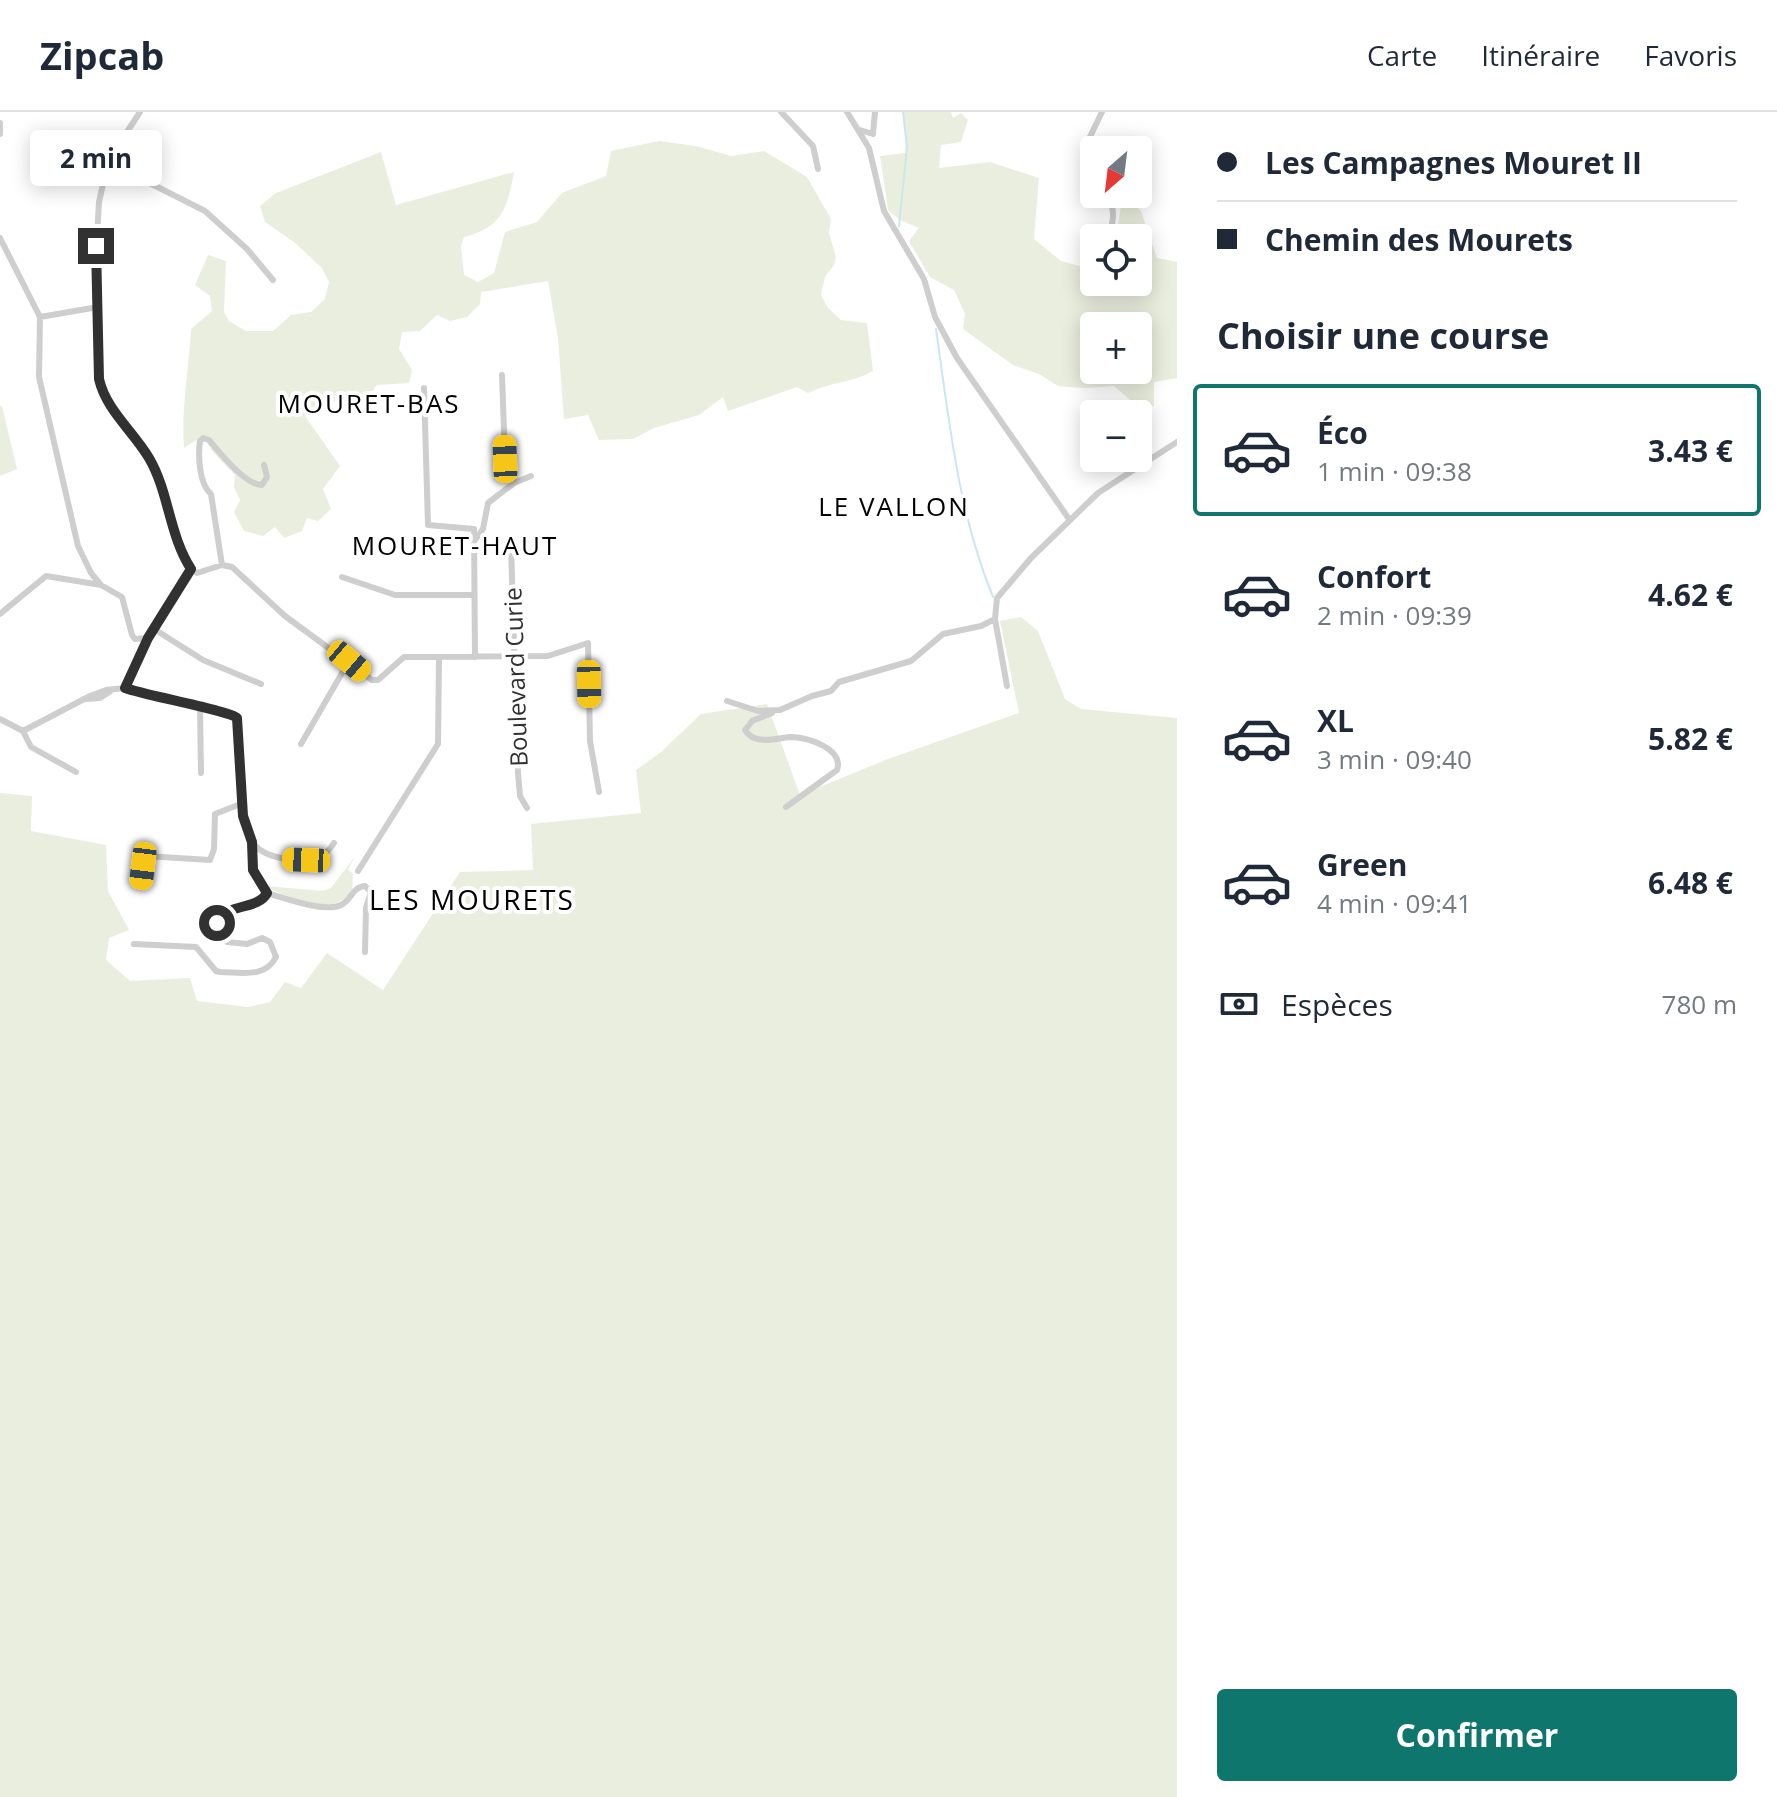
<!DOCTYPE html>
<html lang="fr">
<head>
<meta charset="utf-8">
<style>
  body { margin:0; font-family:"Open Sans",sans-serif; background:#f2f2f3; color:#1f2937; height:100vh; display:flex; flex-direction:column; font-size:30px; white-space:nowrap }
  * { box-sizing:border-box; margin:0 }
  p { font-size:26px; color:#747a83 }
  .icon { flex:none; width:44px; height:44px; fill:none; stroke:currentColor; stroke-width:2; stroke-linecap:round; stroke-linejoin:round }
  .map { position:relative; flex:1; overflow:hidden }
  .drawer { display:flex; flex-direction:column; background:#fff; width:600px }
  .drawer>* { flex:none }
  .hud { display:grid; align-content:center; height:176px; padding:0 40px; background:#fff }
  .needle { width:52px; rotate:208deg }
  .fabs { position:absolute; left:1080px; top:24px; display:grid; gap:16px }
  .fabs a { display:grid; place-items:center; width:72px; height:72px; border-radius:8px; background:#fff; box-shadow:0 4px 20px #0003; font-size:40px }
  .end { position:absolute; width:36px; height:36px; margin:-18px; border:10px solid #313131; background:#fff; box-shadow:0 0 0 4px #fff }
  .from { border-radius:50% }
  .bubble { position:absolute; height:56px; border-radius:8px; background:#fff; box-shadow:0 4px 20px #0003; font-size:26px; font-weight:700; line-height:56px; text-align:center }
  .car { position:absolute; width:24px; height:48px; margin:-24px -12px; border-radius:10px; box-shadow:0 0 6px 2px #0007; background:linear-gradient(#f5c518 24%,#345 0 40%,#f5c518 0 76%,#345 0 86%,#f5c518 0) }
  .hud b { display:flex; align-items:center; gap:28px; height:76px; font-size:30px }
  .hud b+b { border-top:2px solid #e0e1e3 }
  .hud i { width:20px; height:20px; background:#1f2937 }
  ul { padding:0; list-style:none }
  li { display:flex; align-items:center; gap:24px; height:132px; margin:0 16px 12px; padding:0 24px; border:4px solid transparent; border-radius:8px }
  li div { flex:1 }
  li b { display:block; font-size:30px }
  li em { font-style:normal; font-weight:700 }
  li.current { border-color:#0f766e }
  li>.icon { width:72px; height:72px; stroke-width:1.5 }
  h2 { padding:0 40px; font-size:36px; line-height:96px }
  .pay { display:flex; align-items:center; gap:20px; height:88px; padding:0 40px; font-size:30px }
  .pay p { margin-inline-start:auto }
  .button { display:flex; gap:16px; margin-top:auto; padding:16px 40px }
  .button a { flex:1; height:92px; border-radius:8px; background:#0f766e; color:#fff; font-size:32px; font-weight:700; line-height:92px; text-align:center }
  header { display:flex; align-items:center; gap:48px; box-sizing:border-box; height:112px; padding:0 40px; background:#fff; border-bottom:2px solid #e0e1e3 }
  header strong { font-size:38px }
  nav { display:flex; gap:44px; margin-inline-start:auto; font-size:28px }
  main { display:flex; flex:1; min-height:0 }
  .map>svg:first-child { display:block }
</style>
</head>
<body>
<header>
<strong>Zipcab</strong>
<nav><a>Carte</a><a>Itinéraire</a><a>Favoris</a></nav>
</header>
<main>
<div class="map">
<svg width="1177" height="1685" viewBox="0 0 1177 1685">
  <rect width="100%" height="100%" fill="#fff"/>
  <!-- green -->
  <path fill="#eaeede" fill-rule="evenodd" d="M 903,0 L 951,0 L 953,6 L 961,1 L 968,8 L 961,30 L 941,33 L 939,56 L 990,50 L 1039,66 L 1034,127 L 1061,149 L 1094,158 L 1094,170 L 1138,170 L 1138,126 L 1116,126 L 1122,88 L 1127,86 L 1141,99 L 1157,146 L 1177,150 L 1177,266 L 1154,270 L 1154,294 L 1138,295 L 1114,274 L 1085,276 L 1058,274 L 1039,262 L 1013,253 L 963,217 L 965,202 L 954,178 L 930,165 L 909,129 L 919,116 L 900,108 L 888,98 L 880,44 L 905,41 L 906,21 ZM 1094,214 L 1138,214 L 1138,258 L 1094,258 Z
    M 659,29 L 696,34 L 731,44 L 764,39 L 807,65 L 831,107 L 829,121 L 836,145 L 834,153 L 825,165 L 821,183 L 828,196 L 841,208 L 867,211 L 873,259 C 852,271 830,270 808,281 L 797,275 L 728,299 L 723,285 L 699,303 L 654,316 L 633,327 L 599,328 L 588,303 L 564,307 L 558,226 L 548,169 L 481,180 L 480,192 L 467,205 L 450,209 L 437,203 L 420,219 L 402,220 L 399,237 L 412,258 L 409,271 L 377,273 L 364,291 L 331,289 L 305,304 L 340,354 L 323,377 L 331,397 L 318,409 L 307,406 L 302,419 L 284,426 L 275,415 L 263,424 L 244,419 L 234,400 L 240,388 L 234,375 L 235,363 L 212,339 L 203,324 L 184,336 C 181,296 189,257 191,217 L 212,199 L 210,184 L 195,173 L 208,143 L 226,149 L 224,200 L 229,209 L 246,219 L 273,219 L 291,203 L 311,200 L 325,187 L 329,170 L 322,156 L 294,130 L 265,110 L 260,94 L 276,81 L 381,40 L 396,93 L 514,60 C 507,96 503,115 464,125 L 461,134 L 464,163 L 478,170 L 494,161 L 505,120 L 537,110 L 562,81 L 606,64 L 611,39 Z
    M 0,294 L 2,294 L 17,357 L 0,364 Z
    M 1021,505 L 1038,519 L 1065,587 L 1081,597 L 1177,606 L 1177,1685 L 0,1685 L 0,681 L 32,684 L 31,719 L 106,733 L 108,779 L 129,818 L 109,826 L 106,848 L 130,869 L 190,866 L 197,889 L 248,895 L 270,890 L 285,870 L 301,876 L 327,841 L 383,878 L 460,760 L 533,758 L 531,712 L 641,701 L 636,658 L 661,640 L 701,602 L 767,592 L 800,683 L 888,647 L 1019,601 L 1000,509 Z
    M 356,743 L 348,757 L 353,762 L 352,778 C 346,786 341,791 331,792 C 316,794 277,783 267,774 L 322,779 L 331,776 Z"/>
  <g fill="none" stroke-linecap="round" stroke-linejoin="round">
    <!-- stream -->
    <path stroke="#cae7ee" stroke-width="2" d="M 899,114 L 907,35 L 903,0
      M 936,217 C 949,308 958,400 993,485"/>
    <!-- street -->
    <path stroke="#cecece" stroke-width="6" d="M 140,0 L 117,35 L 106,59 L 99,90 L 95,157 L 99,267 C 106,298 133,319 149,346 C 169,380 168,423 191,457
      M 781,0 L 813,34 L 818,57
      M 847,0 L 869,36 L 884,99 L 924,167 L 935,205 L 957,246 L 1069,407
      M 0,11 L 0,22
      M 860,18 L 873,22 L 875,0
      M 110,51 L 205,99 L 247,137 L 273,168
      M 1094,58 L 1087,31 L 1102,0
      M 0,126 L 40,205 L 98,195
      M 1105,126 C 1116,111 1114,99 1109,82
      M 40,205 L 39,265 L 78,434 L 91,461 L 101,473 L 122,485 L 132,523 L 135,527 L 148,526
      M 424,276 L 428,413 L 474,417 L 475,545
      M 514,371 L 531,364
      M 475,428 L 483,417 L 488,391 L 514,371 L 505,347 L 502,263
      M 511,433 L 518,661 L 520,684 L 527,696
      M 222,453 L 211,382 C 199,372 198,344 200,329 L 203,326 L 209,328 C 220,341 245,373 262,373 L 267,365 L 264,353
      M 191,457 L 197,461 L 222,453 L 232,455 L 285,504 L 372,568 L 378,568 L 404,545 L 548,544 L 588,531 L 590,629 L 599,680
      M 342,465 L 395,483 L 474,483
      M 0,502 L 46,464 L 101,473
      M 154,517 L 203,548 L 261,572
      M 1007,574 L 995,507 L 997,486 L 1031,446 L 1098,381 L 1177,330
      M 125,576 L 148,526 L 191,457
      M 86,587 L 100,586 L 112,578
      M 727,589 L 758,599 L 780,598 L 812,584 L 831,579 L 839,570 L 911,549 L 943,522 L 981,514 L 995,507
      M 200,596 L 201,661
      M 772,601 L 752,609 L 745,618 C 748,622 749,624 754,626 C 766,631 781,625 793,625 C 809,626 844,637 837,658 L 786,695
      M 0,607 L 23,619 L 31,635 L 76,660
      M 23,619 L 90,584 L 106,578 L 125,576 L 200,596 L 231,601 L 237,606 C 239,632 238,712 252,730 C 262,743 280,747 296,747 C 312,748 325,746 334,731
      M 301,632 L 349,549
      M 358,759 L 438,632 L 439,545
      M 141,771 L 145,744 L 210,748 L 214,737 L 215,702 L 243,691
      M 267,781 C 285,786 325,801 341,793 C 352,788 352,775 365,774 L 371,780 L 366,796 L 365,840
      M 134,832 L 196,835 L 216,859 L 220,860 C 240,860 265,867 276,845 L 270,830 L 262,826 L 247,832 L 227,830 L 217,819 C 219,792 247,796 266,785 L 267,781 L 253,758 L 252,730"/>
  </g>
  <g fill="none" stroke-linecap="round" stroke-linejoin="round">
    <!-- route -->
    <path stroke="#313131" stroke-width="10" d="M 96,134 L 99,267 C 106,298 133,319 149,346 C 169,380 169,423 191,457 L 148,526 L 125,576 C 144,583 230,599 237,606 L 243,704 L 252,730 L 253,758 L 267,781 C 257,799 227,790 217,811"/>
  </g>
  <g text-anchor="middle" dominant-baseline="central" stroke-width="8" stroke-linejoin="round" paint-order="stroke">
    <!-- street labels -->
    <g font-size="24" fill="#313131" stroke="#fff">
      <text transform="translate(515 565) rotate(-92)">Boulevard Curie</text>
    </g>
    <!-- neighbourhood labels -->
    <g font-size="26" letter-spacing="2" fill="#000" stroke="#fff">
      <text x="369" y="291">MOURET-BAS</text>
      <text x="894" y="394">LE VALLON</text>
      <text x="455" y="433">MOURET-HAUT</text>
    </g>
    <!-- quarter labels -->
    <g font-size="28" letter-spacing="2" fill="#000" stroke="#fff">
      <text x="472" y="787">LES MOURETS</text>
    </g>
  </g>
</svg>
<div class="fabs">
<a><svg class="needle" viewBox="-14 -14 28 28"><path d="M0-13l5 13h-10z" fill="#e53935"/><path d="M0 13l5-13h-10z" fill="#747a83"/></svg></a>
<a><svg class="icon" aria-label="locate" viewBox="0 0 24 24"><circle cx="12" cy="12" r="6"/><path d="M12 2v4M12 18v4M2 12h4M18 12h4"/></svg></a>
<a>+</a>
<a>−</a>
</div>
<i class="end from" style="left:217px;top:811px"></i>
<i class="end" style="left:96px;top:134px"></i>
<div class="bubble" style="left:30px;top:18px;width:132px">2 min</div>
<i class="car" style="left:505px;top:347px;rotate:358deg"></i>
<i class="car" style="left:349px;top:549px;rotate:130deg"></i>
<i class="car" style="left:589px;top:572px;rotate:179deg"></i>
<i class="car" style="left:306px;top:748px;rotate:272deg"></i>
<i class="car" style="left:143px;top:754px;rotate:187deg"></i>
</div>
<section class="drawer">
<div class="hud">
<b><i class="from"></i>Les Campagnes Mouret II</b>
<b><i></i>Chemin des Mourets</b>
</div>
<h2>Choisir une course</h2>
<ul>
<li class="current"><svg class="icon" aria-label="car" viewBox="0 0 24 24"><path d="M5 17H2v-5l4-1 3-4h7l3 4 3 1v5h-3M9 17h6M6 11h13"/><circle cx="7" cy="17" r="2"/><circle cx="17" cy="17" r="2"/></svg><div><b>Éco</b><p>1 min · 09:38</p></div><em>3.43 €</em></li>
<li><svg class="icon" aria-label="car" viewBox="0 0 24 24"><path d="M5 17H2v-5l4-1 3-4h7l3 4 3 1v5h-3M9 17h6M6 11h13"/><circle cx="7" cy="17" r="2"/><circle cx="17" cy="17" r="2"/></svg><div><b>Confort</b><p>2 min · 09:39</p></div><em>4.62 €</em></li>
<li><svg class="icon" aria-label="car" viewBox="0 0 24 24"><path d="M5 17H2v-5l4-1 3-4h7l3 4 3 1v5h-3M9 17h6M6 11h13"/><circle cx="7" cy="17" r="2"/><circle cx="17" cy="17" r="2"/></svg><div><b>XL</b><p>3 min · 09:40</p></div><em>5.82 €</em></li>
<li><svg class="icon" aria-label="car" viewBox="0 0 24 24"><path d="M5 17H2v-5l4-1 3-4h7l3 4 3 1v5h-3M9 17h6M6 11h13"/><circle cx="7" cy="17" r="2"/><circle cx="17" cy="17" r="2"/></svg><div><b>Green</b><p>4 min · 09:41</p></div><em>6.48 €</em></li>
</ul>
<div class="pay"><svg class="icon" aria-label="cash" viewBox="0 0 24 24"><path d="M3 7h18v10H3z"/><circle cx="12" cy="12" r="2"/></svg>Espèces<p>780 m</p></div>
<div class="button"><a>Confirmer</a></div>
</section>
</main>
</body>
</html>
